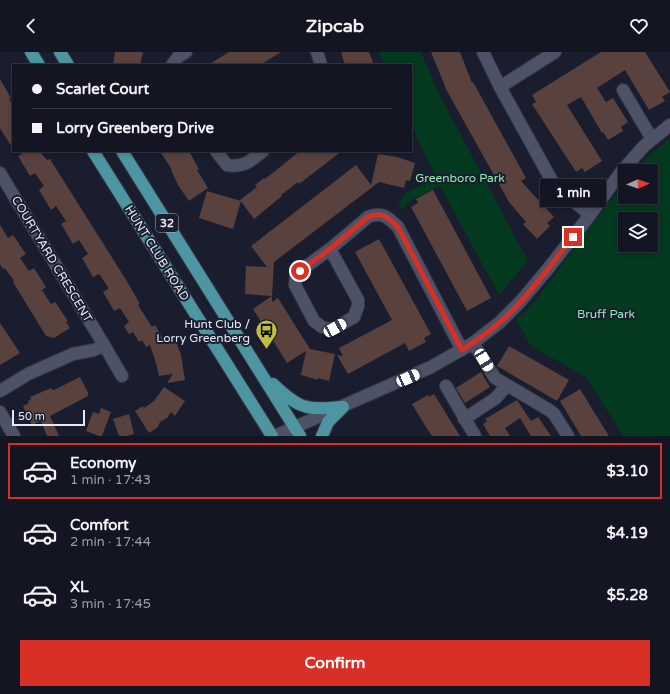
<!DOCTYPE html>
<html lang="en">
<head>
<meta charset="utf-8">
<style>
  body { margin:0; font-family:"Varela Round",sans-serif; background:#20232f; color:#f1f3f6; height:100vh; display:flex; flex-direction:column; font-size:15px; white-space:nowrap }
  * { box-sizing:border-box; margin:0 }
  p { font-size:13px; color:#9d9fa5 }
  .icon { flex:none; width:22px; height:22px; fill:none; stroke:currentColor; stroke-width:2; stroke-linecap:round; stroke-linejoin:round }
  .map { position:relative; height:384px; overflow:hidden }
  .drawer { display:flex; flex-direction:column; background:#131622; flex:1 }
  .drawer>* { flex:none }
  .banner { position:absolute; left:12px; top:12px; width:400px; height:88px; border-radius:0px; box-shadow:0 2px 6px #0003,0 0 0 1px #323540; display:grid; align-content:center; height:88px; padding:0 20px; background:#131622 }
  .needle { width:26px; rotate:88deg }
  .buttons { position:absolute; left:618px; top:112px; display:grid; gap:8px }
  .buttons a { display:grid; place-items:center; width:40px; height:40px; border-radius:0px; background:#131622; box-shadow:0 2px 6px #0003,0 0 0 1px #323540; font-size:20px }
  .scale { position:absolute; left:12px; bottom:10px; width:73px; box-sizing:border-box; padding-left:4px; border:2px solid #e7eaf6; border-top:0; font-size:11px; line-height:14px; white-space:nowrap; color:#e7eaf6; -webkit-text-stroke:3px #191d2e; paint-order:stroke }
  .end { position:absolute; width:18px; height:18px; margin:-9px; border:5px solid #d93025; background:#fff; box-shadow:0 0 0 2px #fff }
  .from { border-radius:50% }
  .bubble { position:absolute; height:28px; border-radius:0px; background:#131622; box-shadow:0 2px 6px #0003,0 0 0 1px #323540; font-size:13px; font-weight:800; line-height:28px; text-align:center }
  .car { position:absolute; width:12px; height:24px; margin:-12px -6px; border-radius:5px; box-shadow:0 0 3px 1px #0007; background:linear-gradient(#fff 24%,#345 0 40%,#fff 0 76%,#345 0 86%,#fff 0) }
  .banner b { display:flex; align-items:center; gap:14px; height:38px; font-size:15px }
  .banner b+b { border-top:1px solid #323540 }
  .banner i { width:10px; height:10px; background:#f1f3f6 }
  ul { padding:7px 0 0; list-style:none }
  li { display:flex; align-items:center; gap:12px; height:56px; margin:0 8px 6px; padding:0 12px; border:2px solid transparent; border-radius:0px }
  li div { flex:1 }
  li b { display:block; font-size:15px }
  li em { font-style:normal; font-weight:800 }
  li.active { border-color:#d93025 }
  li>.icon { width:36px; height:36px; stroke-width:1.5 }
  .button { display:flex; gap:8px; margin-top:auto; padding:8px 20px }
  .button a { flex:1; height:46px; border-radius:0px; background:#d93025; color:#fff; font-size:16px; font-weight:800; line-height:46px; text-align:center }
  header { display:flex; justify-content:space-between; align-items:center; height:52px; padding:0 20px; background:#131622; font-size:18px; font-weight:800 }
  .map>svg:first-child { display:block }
</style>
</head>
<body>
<header><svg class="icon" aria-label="back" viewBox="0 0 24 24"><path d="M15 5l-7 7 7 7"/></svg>Zipcab<svg class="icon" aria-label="heart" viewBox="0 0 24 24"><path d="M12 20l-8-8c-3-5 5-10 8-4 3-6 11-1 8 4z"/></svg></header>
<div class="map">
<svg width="670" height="384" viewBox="0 0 670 384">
  <rect width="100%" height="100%" fill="#191d2e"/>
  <!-- green -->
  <path fill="#03391f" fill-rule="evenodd" d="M 379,0 L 421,0 L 438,40 L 528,209 L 499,243 L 440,134 L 410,149 L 403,157 L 398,152 L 405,141 L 436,125 L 411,74 L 411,13 L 385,13 Z
    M 670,87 L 670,384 L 623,384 L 586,325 L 531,294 L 516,268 L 534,250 L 599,163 L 625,132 L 625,145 L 651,145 L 651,119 L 635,119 L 650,102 ZM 625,167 L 651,167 L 651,193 L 625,193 Z"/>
  <!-- building -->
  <path fill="#59413e" d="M 115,0 L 143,0 L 140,13 L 113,13 Z
    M 229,0 L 281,0 L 260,13 L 208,13 Z
    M 341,0 L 369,0 L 374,13 L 345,13 Z
    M 431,0 L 460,0 L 472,31 L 473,30 L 526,126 L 521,129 L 554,165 L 547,171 L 550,174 L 537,187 L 523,172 L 526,170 L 509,150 L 447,39 Z
    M 601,0 L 645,0 L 670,40 L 662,45 L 665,49 L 649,58 L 625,18 L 597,36 L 606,50 L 613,46 L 628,70 L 621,75 L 623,79 L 608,88 L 603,80 L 602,81 L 581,45 L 567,53 L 602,109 L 585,120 L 582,116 L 576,120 L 532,52 L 536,50 L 532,43 Z
    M 0,27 L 11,46 L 9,47 L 13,54 L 13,97 L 0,76 Z
    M 20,99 L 39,99 L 47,108 L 50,107 L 128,231 L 140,252 L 138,253 L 152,275 L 155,273 L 165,290 L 171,287 L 172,290 L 177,292 L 181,303 L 185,328 L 167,331 L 173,322 L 159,324 L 156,311 L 150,293 L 146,295 L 142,288 L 139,290 L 133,280 L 129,282 L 124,274 L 129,270 L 120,256 L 114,259 L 103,240 L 108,237 L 108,235 L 99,222 L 93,225 L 82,206 L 88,202 L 79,188 L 73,192 L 61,172 L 66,169 L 56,154 L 51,158 L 39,138 L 44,134 L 35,121 L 30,124 L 18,104 L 22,102 Z
    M 160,99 L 189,99 L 199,117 L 197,118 L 208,136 L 189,149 L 178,133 L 171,118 L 172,118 Z
    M 300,99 L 342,99 L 299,132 L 298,130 L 281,143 L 282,144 L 254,167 L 240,148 L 257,135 L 255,133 L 264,126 L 265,127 Z
    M 378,102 L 397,105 L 415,111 L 410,129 L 406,128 L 404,136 L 379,130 L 274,210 L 272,244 L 245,242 L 246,214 L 267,215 L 251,194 L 356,113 L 371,133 Z
    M 433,138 L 491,246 L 467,259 L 411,155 L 418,151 L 416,147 Z
    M 207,139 L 241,149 L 233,177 L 199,166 Z
    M 0,173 L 8,186 L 13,183 L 26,202 L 20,206 L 29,219 L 34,216 L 46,235 L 42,238 L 51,252 L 55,250 L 68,269 L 66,270 L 70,276 L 54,286 L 46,284 L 13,230 L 14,229 L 5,216 L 3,217 L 0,212 Z
    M 379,187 L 431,282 L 424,286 L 426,290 L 409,299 L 405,291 L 348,322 L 337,303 L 343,304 L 339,296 L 392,268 L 355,200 Z
    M 272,244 L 272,250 L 278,246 L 310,297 L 335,302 L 329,329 L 318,326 L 318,328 L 301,323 L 306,299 L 287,311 L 253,257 Z
    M 0,271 L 20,301 L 0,313 Z
    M 509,294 L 569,328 L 557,349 L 497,314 Z
    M 481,320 L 490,335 L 465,351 L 456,336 Z
    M 80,325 L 88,341 L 88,344 L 50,364 L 59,384 L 47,384 L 41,369 L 32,373 L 23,354 L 29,351 L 28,349 L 31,347 L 30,345 L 51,336 L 52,338 L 54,338 Z
    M 164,335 L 185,349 L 175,364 L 171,360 L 167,366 L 160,370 L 158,375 L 149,381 L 135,359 L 143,354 L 144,356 L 154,349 Z
    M 580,337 L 591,355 L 609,384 L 581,384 L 560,349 Z
    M 434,342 L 460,384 L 432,384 L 424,372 L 412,352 L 428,343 L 429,345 Z
    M 517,348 L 531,369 L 538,365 L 551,384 L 531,384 L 520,366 L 505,376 L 510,384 L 490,384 L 483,372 L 487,369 L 485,367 Z
    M 101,356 L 111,360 L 102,384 L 99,384 L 86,379 L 93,360 L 99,362 Z
    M 129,362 L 134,382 L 127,384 L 119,384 L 113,367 Z"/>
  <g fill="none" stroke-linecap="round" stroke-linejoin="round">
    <defs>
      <path id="minor" d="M 317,0 L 321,13
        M 483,0 L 500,35 L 552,129 L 558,136 L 590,163
        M 172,13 L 178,5 L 186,0
        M 500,35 L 555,0
        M 623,38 L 652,87
        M 216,99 L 227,113 C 244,116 250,109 263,99
        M 0,121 L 104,293 L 122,324
        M 330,197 L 358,248 L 358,254 L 354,265 L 335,276 L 329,277 L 322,275 L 314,269 L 295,233 L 296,225 L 300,219 L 330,197 L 368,165 C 381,159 388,165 398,175 L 462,298
        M 473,291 L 495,326 L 549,358 L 554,362 L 568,384
        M 446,334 L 475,384
        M 0,339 L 28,322 L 73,302 L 94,298 L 104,293
        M 0,360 L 14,384
        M 464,367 L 496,346 L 507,333
        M 275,384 L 431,315 L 473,291 L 500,270 L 520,250 L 547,218 L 590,163 L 621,120 L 644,94 L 670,73"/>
      <path id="major" d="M 31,0 L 39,13
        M 60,0 L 68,13
        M 93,99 L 272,384
        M 122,99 L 300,384
        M 273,332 C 300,358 307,358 343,355
        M 322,384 L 328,370 L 343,355"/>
    </defs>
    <!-- minor casing -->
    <use href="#minor" stroke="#373947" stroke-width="14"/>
    <!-- major casing -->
    <use href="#major" stroke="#373947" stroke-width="14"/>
    <!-- minor -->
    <use href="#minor" stroke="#4d5266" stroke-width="12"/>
    <!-- major -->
    <use href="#major" stroke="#4d95a0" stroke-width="12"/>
  </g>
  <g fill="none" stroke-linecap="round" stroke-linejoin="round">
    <!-- route -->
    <path stroke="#d93025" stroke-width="5" d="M 300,219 L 330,197 L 368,165 C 381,159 388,165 398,175 L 462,298 C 479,287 496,275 510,261 C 533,238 553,210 573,185"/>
  </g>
  <!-- icons -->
  <defs>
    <symbol id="bus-pin" viewBox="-11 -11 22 30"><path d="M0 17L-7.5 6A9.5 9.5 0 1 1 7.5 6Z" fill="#c1be40" stroke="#191d2e"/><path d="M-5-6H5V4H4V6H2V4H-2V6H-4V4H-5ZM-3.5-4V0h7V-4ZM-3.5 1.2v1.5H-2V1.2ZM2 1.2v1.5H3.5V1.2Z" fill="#111"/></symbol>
  </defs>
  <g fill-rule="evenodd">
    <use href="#bus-pin" x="254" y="266" width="25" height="34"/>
  </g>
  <g text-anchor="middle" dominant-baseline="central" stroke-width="4" stroke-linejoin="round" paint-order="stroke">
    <!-- shield labels -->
    <rect fill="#191d2e" stroke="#a9acba" stroke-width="1" x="156" y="162" width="22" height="18" rx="3"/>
    <g font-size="11" font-weight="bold" fill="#e7eaf6">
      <text x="167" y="171">32</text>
    </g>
    <!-- park labels -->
    <g font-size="12" fill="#8eeeb2" stroke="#191d2e">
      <text x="460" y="126">Greenboro Park</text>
      <text x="606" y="262">Bruff Park</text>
    </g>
    <!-- street labels -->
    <g font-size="12" fill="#e7eaf6" stroke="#191d2e">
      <text transform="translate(157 201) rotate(58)">HUNT CLUB ROAD</text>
      <text transform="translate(52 207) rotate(59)">COURTYARD CRESCENT</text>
    </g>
    <!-- poi labels -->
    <g font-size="12" fill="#e7eaf6" stroke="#191d2e" text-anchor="end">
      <text x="250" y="272">Hunt Club /<tspan x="250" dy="14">Lorry Greenberg</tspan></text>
    </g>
  </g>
</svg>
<div class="buttons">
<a><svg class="needle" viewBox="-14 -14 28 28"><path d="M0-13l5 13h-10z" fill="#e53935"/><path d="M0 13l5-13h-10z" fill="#9d9fa5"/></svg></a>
<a><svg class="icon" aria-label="layers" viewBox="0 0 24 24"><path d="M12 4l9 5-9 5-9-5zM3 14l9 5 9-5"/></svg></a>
</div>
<div class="scale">50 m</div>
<i class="end from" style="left:300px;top:219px"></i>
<i class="end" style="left:573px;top:185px"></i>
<div class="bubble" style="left:540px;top:127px;width:66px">1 min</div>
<i class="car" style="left:335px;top:276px;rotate:61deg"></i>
<i class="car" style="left:484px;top:308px;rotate:149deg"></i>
<i class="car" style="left:408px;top:326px;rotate:66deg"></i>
<div class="banner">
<b><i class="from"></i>Scarlet Court</b>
<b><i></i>Lorry Greenberg Drive</b>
</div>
</div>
<section class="drawer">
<ul>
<li class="active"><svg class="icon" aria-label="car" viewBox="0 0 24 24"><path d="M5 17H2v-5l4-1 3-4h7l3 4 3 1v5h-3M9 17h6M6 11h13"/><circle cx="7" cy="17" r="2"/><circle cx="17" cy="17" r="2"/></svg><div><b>Economy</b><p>1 min · 17:43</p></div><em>$3.10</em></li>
<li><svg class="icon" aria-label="car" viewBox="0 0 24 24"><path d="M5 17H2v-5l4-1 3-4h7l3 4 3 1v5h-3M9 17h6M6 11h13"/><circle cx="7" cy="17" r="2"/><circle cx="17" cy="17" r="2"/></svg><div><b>Comfort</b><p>2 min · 17:44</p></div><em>$4.19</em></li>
<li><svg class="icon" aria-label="car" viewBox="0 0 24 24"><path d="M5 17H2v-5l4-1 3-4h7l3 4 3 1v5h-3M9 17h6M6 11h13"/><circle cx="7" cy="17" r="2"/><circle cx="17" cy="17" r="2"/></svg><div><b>XL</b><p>3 min · 17:45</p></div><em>$5.28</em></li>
</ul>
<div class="button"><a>Confirm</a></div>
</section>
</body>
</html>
